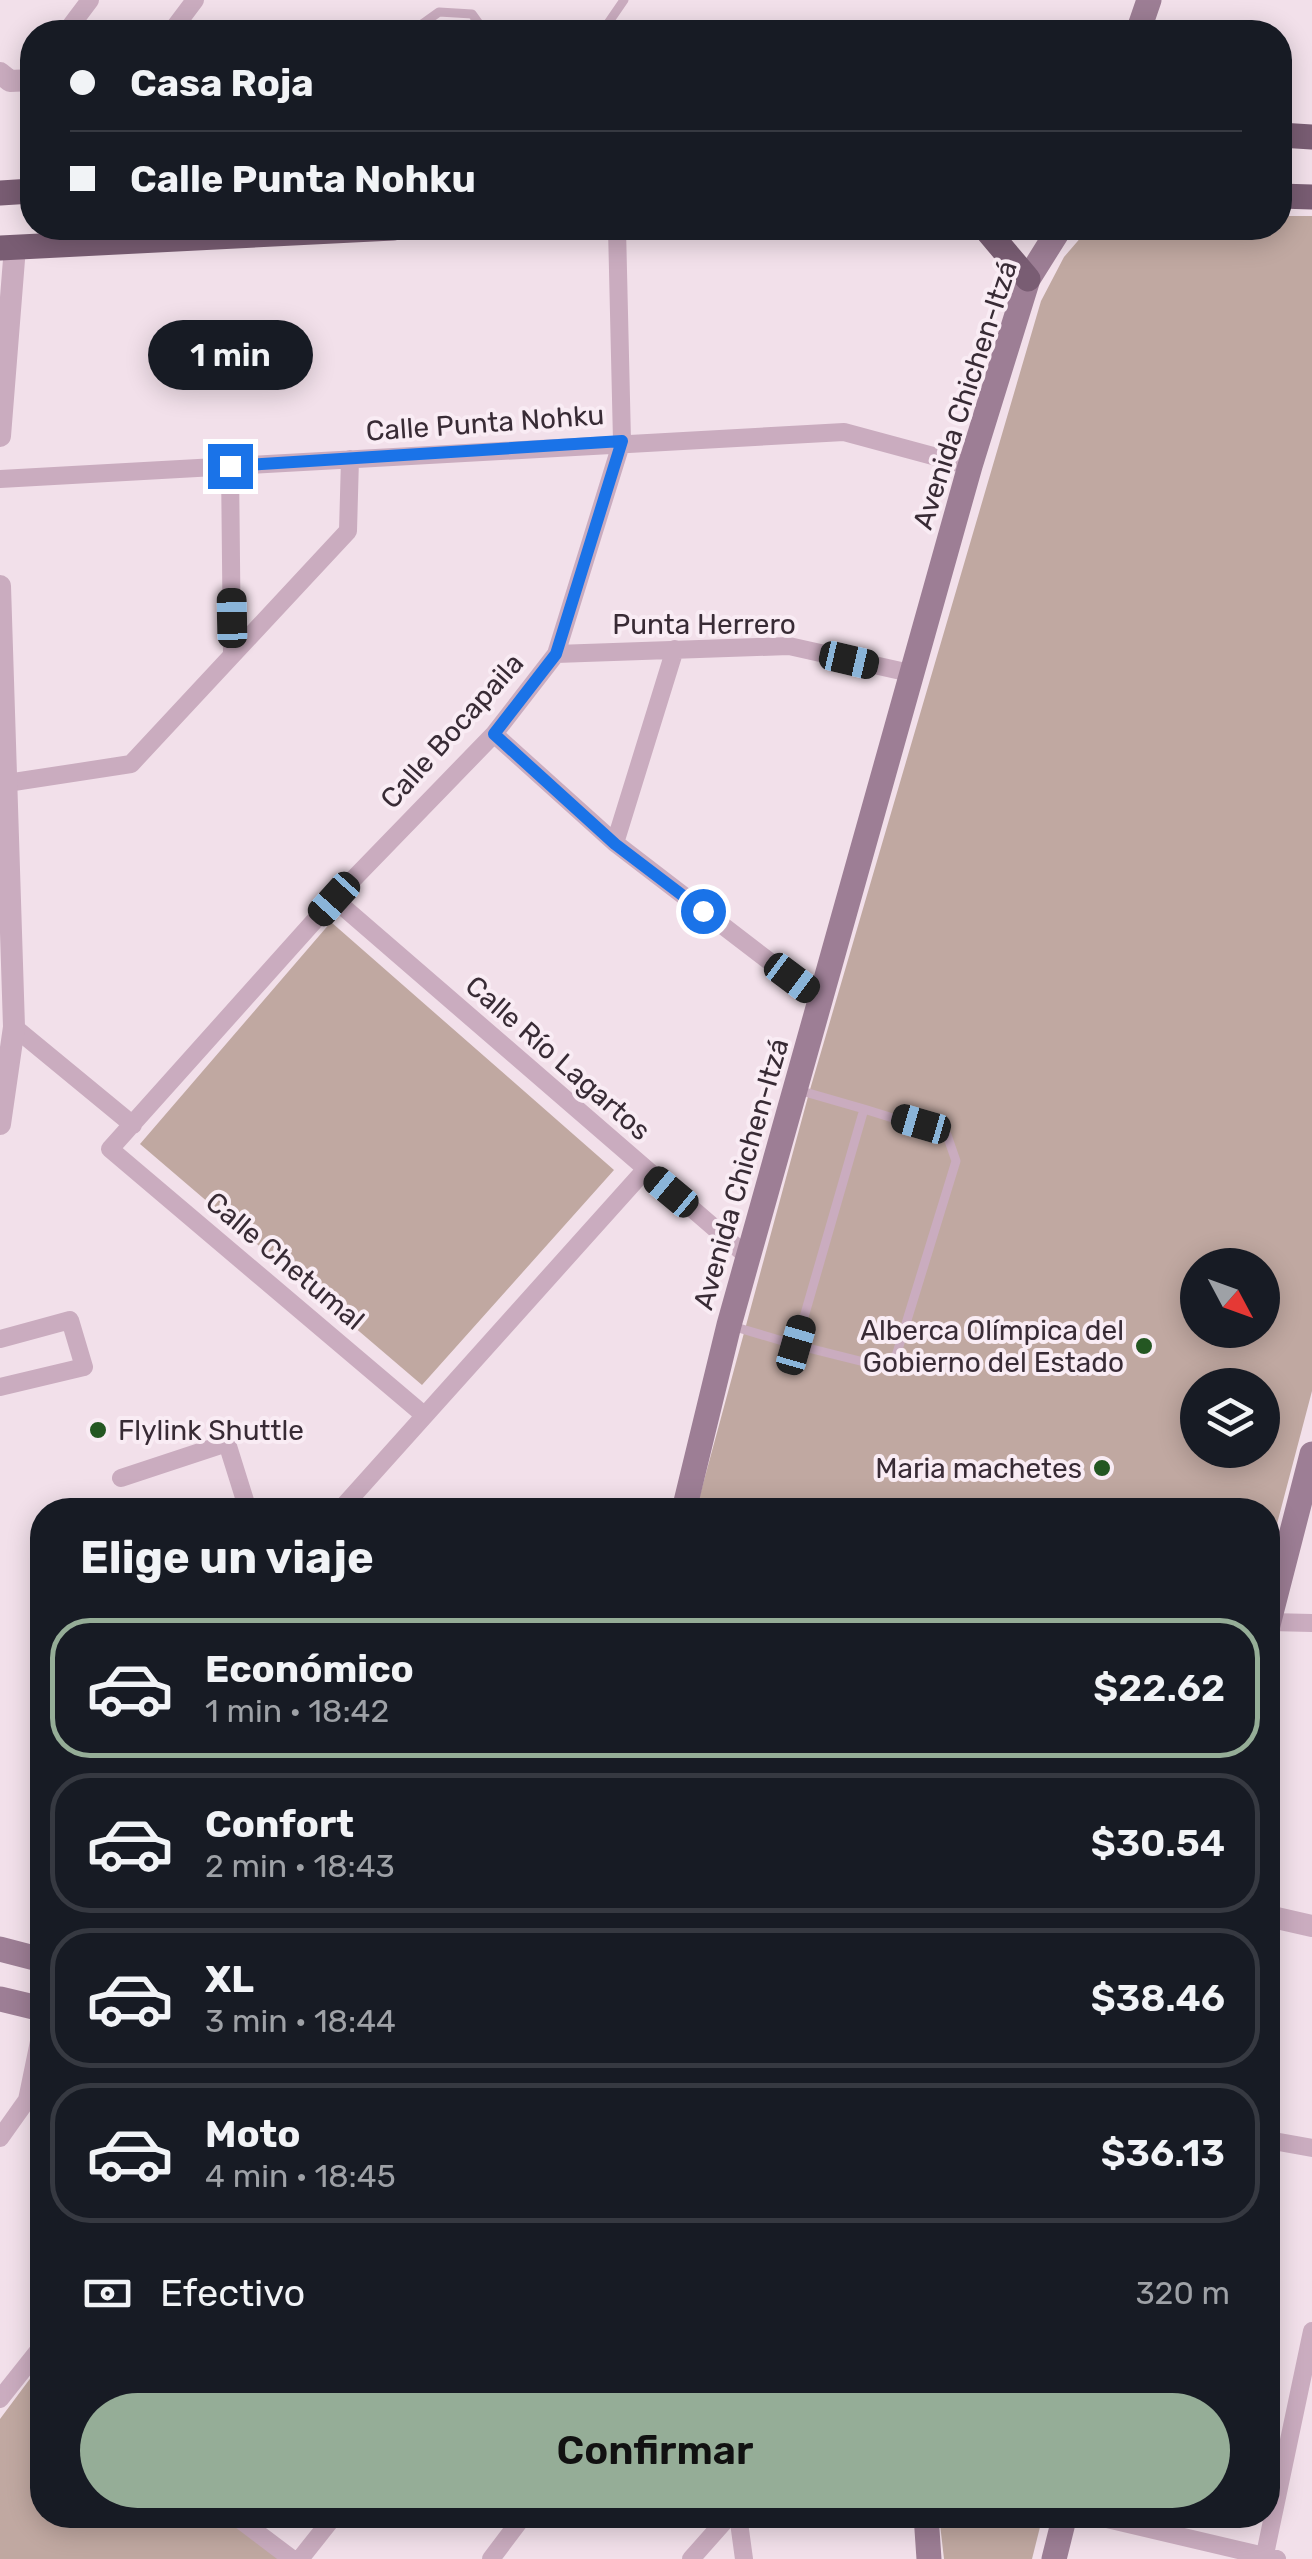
<!DOCTYPE html>
<html lang="es">
<head>
<meta charset="utf-8">
<style>
  body { margin:0; font-family:Rubik,sans-serif; background:#242831; color:#f1f3f6; height:100vh; display:flex; flex-direction:column; font-size:38px; white-space:nowrap }
  * { box-sizing:border-box; margin:0 }
  p { font-size:32px; color:#9ea1a6 }
  .icon { flex:none; width:55px; height:55px; fill:none; stroke:currentColor; stroke-width:2; stroke-linecap:round; stroke-linejoin:round }
  .map { position:relative; flex:1; overflow:hidden }
  .side { position:absolute; left:30px; top:1498px; width:1250px; height:1030px; display:flex; flex-direction:column; background:#171b24; border-radius:40px; box-shadow:0 5px 25px #0003 }
  .side>* { flex:none }
  .banner { position:absolute; left:20px; top:20px; width:1272px; height:220px; border-radius:40px; box-shadow:0 5px 25px #0003; display:grid; align-content:center; height:220px; padding:0 50px; background:#171b24 }
  .needle { width:65px; rotate:131deg }
  .buttons { position:absolute; left:1180px; top:1248px; display:grid; gap:20px }
  .buttons a { display:grid; place-items:center; width:100px; height:100px; border-radius:50%; background:#171b24; box-shadow:0 5px 25px #0003; font-size:50px }
  .end { position:absolute; width:45px; height:45px; margin:-22px; border:12px solid #1a73e8; background:#fff; box-shadow:0 0 0 5px #fff }
  .from { border-radius:50% }
  .bubble { position:absolute; height:70px; border-radius:35px; background:#171b24; box-shadow:0 5px 25px #0003; font-size:32px; font-weight:600; line-height:70px; text-align:center }
  .car { position:absolute; width:30px; height:60px; margin:-30px -15px; border-radius:12px; box-shadow:0 0 8px 2px #0007; background:linear-gradient(#222 24%,#8ab4d8 0 40%,#222 0 76%,#8ab4d8 0 86%,#222 0) }
  .banner b { display:flex; align-items:center; gap:35px; height:95px; font-size:38px }
  .banner b+b { border-top:2px solid #363941 }
  .banner i { width:25px; height:25px; background:#f1f3f6 }
  ul { padding:0; list-style:none }
  li { display:flex; align-items:center; gap:30px; height:140px; margin:0 20px 15px; padding:0 30px; border:5px solid #363941; border-radius:40px }
  li div { flex:1 }
  li b { display:block; font-size:38px }
  li em { font-style:normal; font-weight:600 }
  li.selected { border-color:#95ad97 }
  li>.icon { width:90px; height:90px; stroke-width:1.5 }
  h2 { padding:0 50px; font-size:45px; line-height:120px }
  .pay { display:flex; align-items:center; gap:25px; height:110px; padding:0 50px; font-size:38px }
  .pay p { margin-inline-start:auto }
  .cta { display:flex; gap:20px; margin-top:auto; padding:20px 50px }
  .cta a { flex:1; height:115px; border-radius:60px; background:#95ad97; color:#111; font-size:40px; font-weight:600; line-height:115px; text-align:center }
  .map>svg:first-child { display:block }
</style>
</head>
<body>
<div class="map">
<svg width="1312" height="2559" viewBox="0 0 1312 2559">
  <rect width="100%" height="100%" fill="#f2e0ea"/>
  <!-- green -->
  <path fill="#c0a8a1" fill-rule="evenodd" d="M 1280,216 L 1312,216 L 1312,1391 L 1268,1558 L 1268,1510 L 696,1510 L 809,1093 L 1041,301 L 1064,257 L 1089,228 L 1280,228 ZM 1198,1265 L 1262,1265 L 1262,1330 L 1198,1330 ZM 1198,1385 L 1262,1385 L 1262,1450 L 1198,1450 Z
    M 331,922 L 614,1170 L 422,1385 L 140,1144 Z
    M 35,2372 L 42,2378 L 42,2515 L 233,2515 L 290,2559 L 0,2559 L 0,2419 Z
    M 939,2515 L 1043,2515 L 1032,2559 L 944,2559 Z"/>
  <g fill="none" stroke-linecap="round" stroke-linejoin="round">
    <!-- service -->
    <path stroke="#caacbf" stroke-width="9" d="M 411,32 L 439,12 L 472,14 L 485,32
      M 602,32 L 624,0
      M 732,1326 L 796,1345 L 864,1109 L 798,1090
      M 796,1345 L 872,1364 L 896,1356 L 956,1161 L 947,1135 L 864,1109"/>
    <!-- minor -->
    <path stroke="#caacbf" stroke-width="18" d="M 66,32 L 90,0
      M 171,32 L 195,0
      M 230,465 L 232,655
      M 0,479 L 844,432 L 970,466
      M 556,654 L 789,646 L 910,673
      M 494,734 L 615,843 L 821,1001
      M 7,783 L 131,764 L 348,531 L 350,459
      M 615,843 L 675,649
      M 334,899 L 748,1257
      M 14,1027 L 133,1125
      M 0,1339 L 70,1320 L 84,1367 L 0,1387
      M 424,1415 L 110,1149 L 334,899 L 494,734 L 556,654 L 622,441 L 617,228
      M 121,1478 L 227,1443 L 248,1510
      M 340,1510 L 645,1170
      M 1268,1622 L 1312,1623
      M 0,2138 L 27,2100 L 42,2027
      M 1268,2140 L 1312,2148
      M 0,2399 L 42,2346
      M 234,2515 L 292,2559
      M 738,2515 L 744,2559
      M 1090,2515 L 1277,2559
      M 300,2559 L 335,2515
      M 491,2559 L 524,2515
      M 691,2559 L 730,2515
      M 1264,2559 L 1312,2331"/>
    <!-- tertiary -->
    <path stroke="#caacbf" stroke-width="22" d="M 0,73 L 10,81 L 32,80
      M 0,436 L 15,247
      M 0,586 L 14,1027 L 0,1124
      M 1268,1916 L 1312,1926"/>
    <!-- secondary -->
    <path stroke="#9d7e95" stroke-width="25" d="M 1138,32 L 1149,0
      M 684,1510 L 729,1325 L 970,466 L 1028,279 L 1060,228
      M 1268,1625 L 1312,1454
      M 0,1949 L 42,1960
      M 0,1999 L 42,2009
      M 926,2515 L 929,2559
      M 1054,2559 L 1065,2515"/>
    <!-- primary -->
    <path stroke="#795d73" stroke-width="25" d="M 1280,135 L 1312,137
      M 0,193 L 32,191
      M 1280,196 L 1312,197
      M 985,228 L 1028,279
      M 0,248 L 393,228"/>
  </g>
  <g fill="none" stroke-linecap="round" stroke-linejoin="round">
    <!-- route -->
    <path stroke="#1a73e8" stroke-width="12" d="M 230,466 L 622,441 L 556,654 L 494,734 L 615,844 L 703,911"/>
  </g>
  <!-- markers -->
  <g fill="#245722" stroke="#f9ecf4" stroke-width="4">
    <circle cx="1144" cy="1346" r="10"/>
    <circle cx="98" cy="1430" r="10"/>
    <circle cx="1102" cy="1468" r="10"/>
  </g>
  <g text-anchor="middle" dominant-baseline="central" stroke-width="8" stroke-linejoin="round" paint-order="stroke">
    <!-- street labels -->
    <g font-size="28" fill="#382b35" stroke="#f9ecf4">
      <text transform="translate(965 395) rotate(-72)">Avenida Chichen-Itzá</text>
      <text transform="translate(485 423) rotate(-4)">Calle Punta Nohku</text>
      <text x="704" y="624">Punta Herrero</text>
      <text transform="translate(452 731) rotate(-48)">Calle Bocapaila</text>
      <text transform="translate(558 1058) rotate(41)">Calle Río Lagartos</text>
      <text transform="translate(741 1174) rotate(-74)">Avenida Chichen-Itzá</text>
      <text transform="translate(285 1261) rotate(40)">Calle Chetumal</text>
    </g>
    <!-- poi labels -->
    <g font-size="28" fill="#382b35" stroke="#f9ecf4" text-anchor="end">
      <text x="1124" y="1330">Alberca Olímpica del<tspan x="1124" dy="32">Gobierno del Estado</tspan></text>
      <text x="118" y="1430" text-anchor="start">Flylink Shuttle</text>
      <text x="1082" y="1468">Maria machetes</text>
    </g>
  </g>
</svg>
<div class="buttons">
<a><svg class="needle" viewBox="-14 -14 28 28"><path d="M0-13l5 13h-10z" fill="#e53935"/><path d="M0 13l5-13h-10z" fill="#9ea1a6"/></svg></a>
<a><svg class="icon" aria-label="layers" viewBox="0 0 24 24"><path d="M12 4l9 5-9 5-9-5zM3 14l9 5 9-5"/></svg></a>
</div>
<i class="end from" style="left:703px;top:911px"></i>
<i class="end" style="left:230px;top:466px"></i>
<div class="bubble" style="left:148px;top:320px;width:165px">1 min</div>
<i class="car" style="left:232px;top:618px;rotate:359deg"></i>
<i class="car" style="left:849px;top:660px;rotate:103deg"></i>
<i class="car" style="left:334px;top:899px;rotate:222deg"></i>
<i class="car" style="left:792px;top:978px;rotate:127deg"></i>
<i class="car" style="left:921px;top:1124px;rotate:286deg"></i>
<i class="car" style="left:671px;top:1192px;rotate:310deg"></i>
<i class="car" style="left:796px;top:1345px;rotate:16deg"></i>
<div class="banner">
<b><i class="from"></i>Casa Roja</b>
<b><i></i>Calle Punta Nohku</b>
</div>
<section class="side">
<h2>Elige un viaje</h2>
<ul>
<li class="selected"><svg class="icon" aria-label="car" viewBox="0 0 24 24"><path d="M5 17H2v-5l4-1 3-4h7l3 4 3 1v5h-3M9 17h6M6 11h13"/><circle cx="7" cy="17" r="2"/><circle cx="17" cy="17" r="2"/></svg><div><b>Económico</b><p>1 min · 18:42</p></div><em>$22.62</em></li>
<li><svg class="icon" aria-label="car" viewBox="0 0 24 24"><path d="M5 17H2v-5l4-1 3-4h7l3 4 3 1v5h-3M9 17h6M6 11h13"/><circle cx="7" cy="17" r="2"/><circle cx="17" cy="17" r="2"/></svg><div><b>Confort</b><p>2 min · 18:43</p></div><em>$30.54</em></li>
<li><svg class="icon" aria-label="car" viewBox="0 0 24 24"><path d="M5 17H2v-5l4-1 3-4h7l3 4 3 1v5h-3M9 17h6M6 11h13"/><circle cx="7" cy="17" r="2"/><circle cx="17" cy="17" r="2"/></svg><div><b>XL</b><p>3 min · 18:44</p></div><em>$38.46</em></li>
<li><svg class="icon" aria-label="car" viewBox="0 0 24 24"><path d="M5 17H2v-5l4-1 3-4h7l3 4 3 1v5h-3M9 17h6M6 11h13"/><circle cx="7" cy="17" r="2"/><circle cx="17" cy="17" r="2"/></svg><div><b>Moto</b><p>4 min · 18:45</p></div><em>$36.13</em></li>
</ul>
<div class="pay"><svg class="icon" aria-label="cash" viewBox="0 0 24 24"><path d="M3 7h18v10H3z"/><circle cx="12" cy="12" r="2"/></svg>Efectivo<p>320 m</p></div>
<div class="cta"><a>Confirmar</a></div>
</section>
</div>
</body>
</html>
